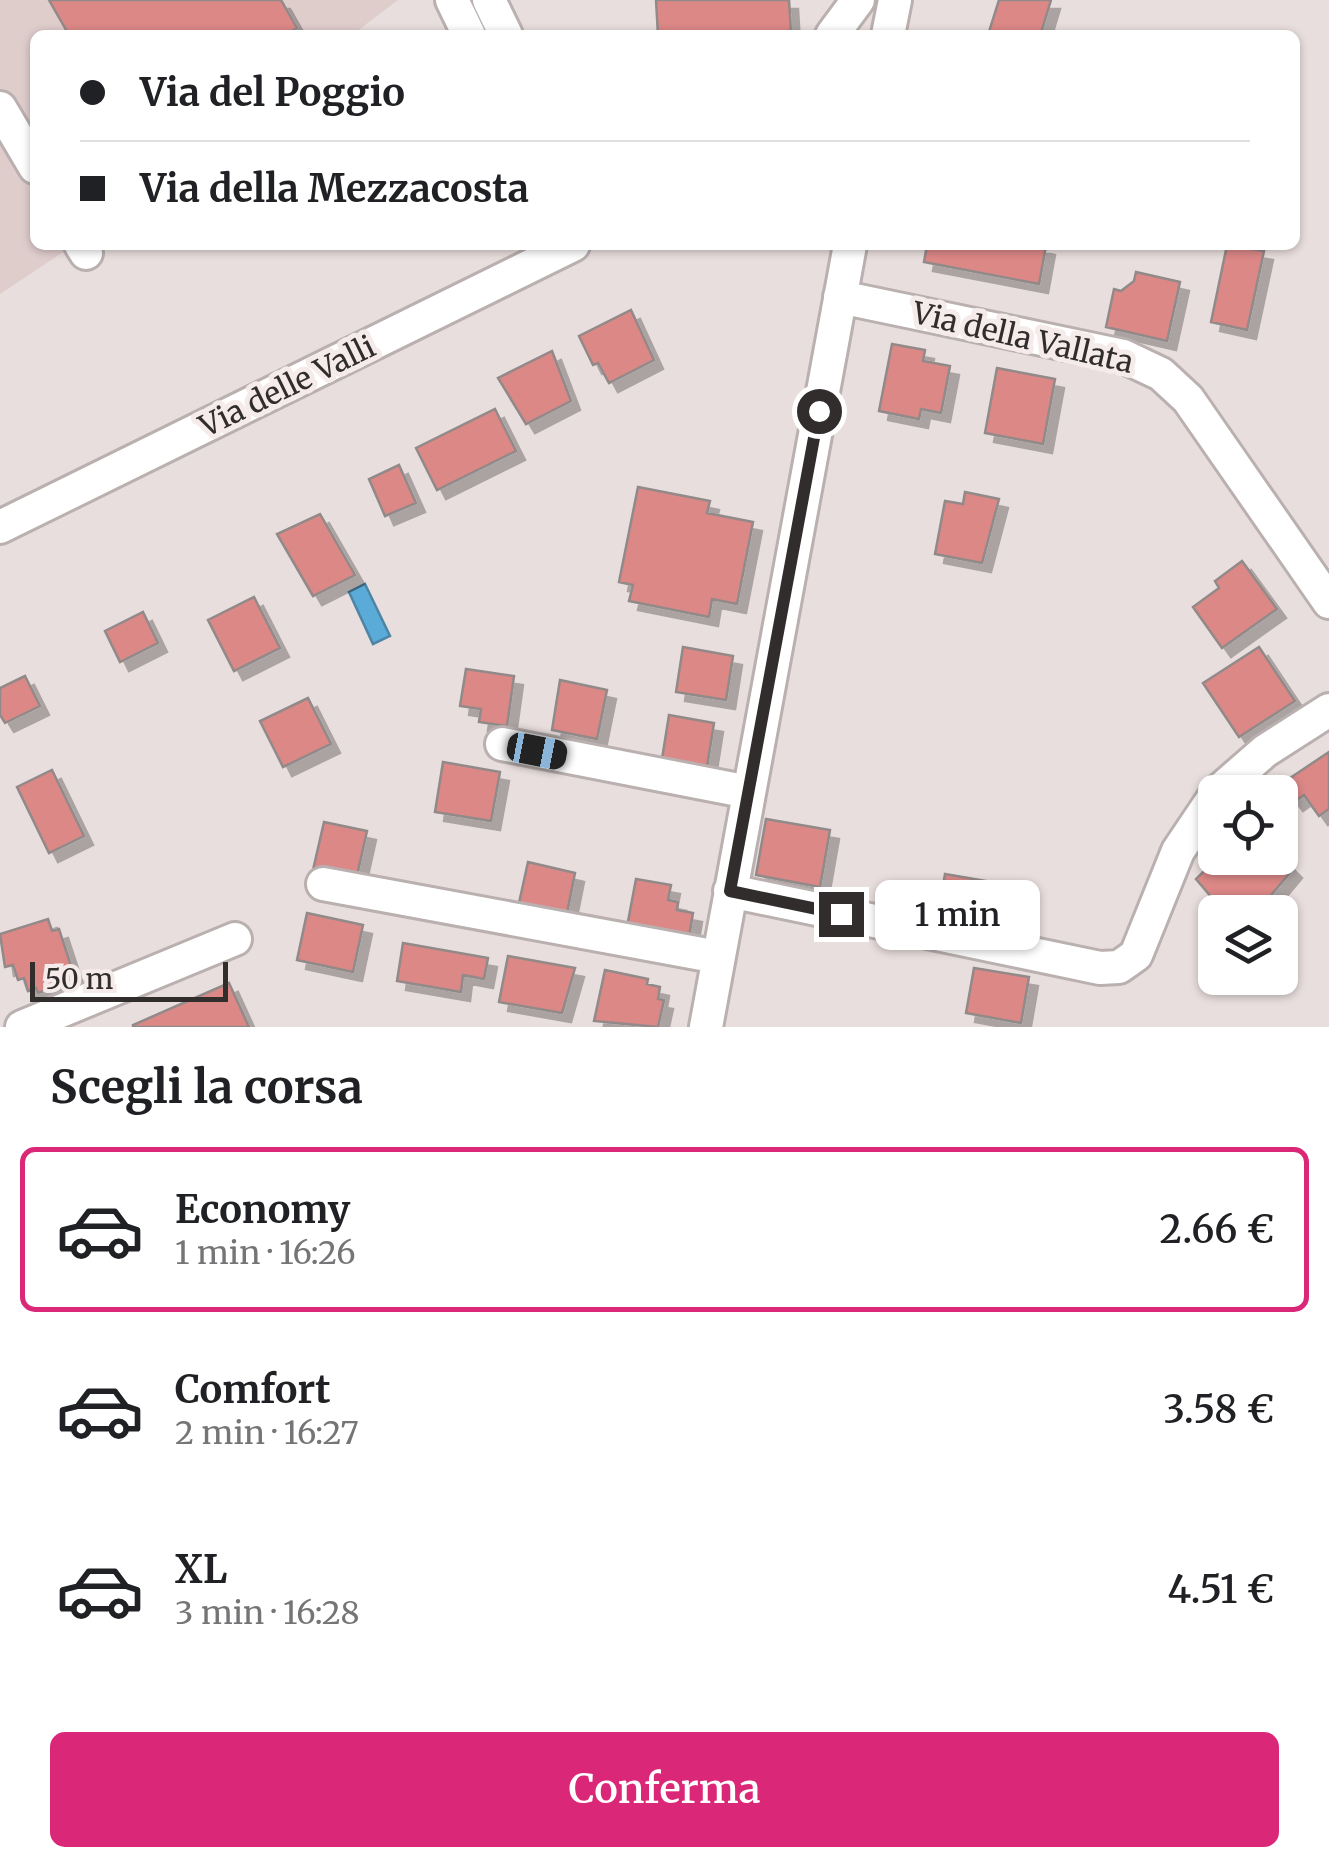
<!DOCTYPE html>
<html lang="it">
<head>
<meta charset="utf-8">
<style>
  body { margin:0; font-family:Merriweather,serif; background:#f6f6f6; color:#202124; height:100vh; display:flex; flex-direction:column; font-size:38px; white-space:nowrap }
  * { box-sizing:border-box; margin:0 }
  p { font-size:32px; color:#757577 }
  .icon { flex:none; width:55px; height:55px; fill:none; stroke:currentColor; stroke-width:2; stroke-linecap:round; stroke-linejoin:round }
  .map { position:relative; height:1027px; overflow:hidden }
  .sheet { display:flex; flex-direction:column; background:#fff; flex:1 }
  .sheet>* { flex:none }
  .guide { position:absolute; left:30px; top:30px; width:1270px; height:220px; border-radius:15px; box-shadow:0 2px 8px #0004; display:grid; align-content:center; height:220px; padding:0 50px; background:#fff }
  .tools { position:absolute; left:1198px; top:775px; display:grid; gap:20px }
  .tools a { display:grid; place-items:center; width:100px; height:100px; border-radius:15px; background:#fff; box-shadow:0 2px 8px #0004; font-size:50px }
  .scale { position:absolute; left:30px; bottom:25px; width:198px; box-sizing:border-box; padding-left:10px; border:5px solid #312d2d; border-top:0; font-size:28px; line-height:35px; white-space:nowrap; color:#312d2d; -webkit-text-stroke:8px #f5ebea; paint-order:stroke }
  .end { position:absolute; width:45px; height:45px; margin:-22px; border:12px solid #312d2d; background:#fff; box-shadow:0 0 0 5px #fff }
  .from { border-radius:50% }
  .bubble { position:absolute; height:70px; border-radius:15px; background:#fff; box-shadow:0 2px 8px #0004; font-size:32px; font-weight:600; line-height:70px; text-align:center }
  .car { position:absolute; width:30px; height:60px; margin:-30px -15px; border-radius:12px; box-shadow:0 0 8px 2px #0007; background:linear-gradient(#222 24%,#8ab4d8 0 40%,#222 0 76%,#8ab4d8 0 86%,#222 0) }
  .guide b { display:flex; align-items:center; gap:35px; height:95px; font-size:38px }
  .guide b+b { border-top:2px solid #e0e0e0 }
  .guide i { width:25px; height:25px; background:#202124 }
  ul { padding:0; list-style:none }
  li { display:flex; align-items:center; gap:30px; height:165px; margin:0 20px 15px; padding:0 30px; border:5px solid transparent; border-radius:15px }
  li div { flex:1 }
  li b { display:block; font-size:38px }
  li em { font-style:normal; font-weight:600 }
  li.on { border-color:#db2777 }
  li>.icon { width:90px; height:90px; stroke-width:1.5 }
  h2 { padding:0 50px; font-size:45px; line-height:120px }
  .cta { display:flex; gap:20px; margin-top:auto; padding:20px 50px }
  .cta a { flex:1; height:115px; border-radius:15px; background:#db2777; color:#fff; font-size:40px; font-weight:600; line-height:115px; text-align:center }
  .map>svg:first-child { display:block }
</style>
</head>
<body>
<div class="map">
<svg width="1329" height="1027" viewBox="0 0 1329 1027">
  <defs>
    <filter id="shadow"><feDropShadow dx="9" dy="9" stdDeviation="0" flood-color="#0004"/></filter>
  </defs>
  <rect width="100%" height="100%" fill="#e8dedd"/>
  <!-- built -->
  <path fill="#dfcdcc" d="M 0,0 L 398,0 L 352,35 L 35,35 L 35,245 L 74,245 L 0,294 Z"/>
  <!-- water -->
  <path fill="#5babd9" stroke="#4e85a5" stroke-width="2.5" d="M 365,584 L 390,636 L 373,644 L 349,592 Z"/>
  <!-- building -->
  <path fill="#dc8887" stroke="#928989" stroke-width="2.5" filter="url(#shadow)" d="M 49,0 L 281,0 L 297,28 L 285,35 L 69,35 Z
    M 656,0 L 789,0 L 791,33 L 658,35 Z
    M 999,0 L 1051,0 L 1041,33 L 1048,35 L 988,35 Z
    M 927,245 L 1041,245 L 1046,246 L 1039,284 L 924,262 Z
    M 1227,245 L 1264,251 L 1247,330 L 1211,322 Z
    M 1136,272 L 1180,282 L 1167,341 L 1106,327 L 1114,289 L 1121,291 L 1134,281 Z
    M 631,310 L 654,360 L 609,383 L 598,363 L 593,365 L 579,336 Z
    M 892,344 L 925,350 L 923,361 L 950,366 L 941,413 L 921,409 L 919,419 L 879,411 Z
    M 552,351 L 571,401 L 526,424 L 498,378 Z
    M 997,368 L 1055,379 L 1043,444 L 985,433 Z
    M 495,409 L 516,451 L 437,490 L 416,448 Z
    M 399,465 L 416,503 L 385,516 L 369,479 Z
    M 638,487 L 710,501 L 707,513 L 753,522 L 737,604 L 712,599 L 709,617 L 629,601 L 633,585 L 619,582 Z
    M 965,492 L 999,499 L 982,563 L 935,554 L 945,501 L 963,504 Z
    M 320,514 L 355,575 L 313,596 L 277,534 Z
    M 1242,561 L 1277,609 L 1222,648 L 1193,607 L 1219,588 L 1215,581 Z
    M 254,597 L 280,648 L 234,671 L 208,620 Z
    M 143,612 L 158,643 L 120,662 L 105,631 Z
    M 683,647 L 733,656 L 726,700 L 676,692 Z
    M 1259,647 L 1295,701 L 1239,737 L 1203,683 Z
    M 466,669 L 514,676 L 507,726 L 479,722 L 481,709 L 460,706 Z
    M 25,676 L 40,706 L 5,723 L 0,715 L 0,688 Z
    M 560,680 L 607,690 L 597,739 L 552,730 Z
    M 308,698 L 331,744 L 283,767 L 260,721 Z
    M 669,715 L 714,723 L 707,767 L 662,759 Z
    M 1329,752 L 1329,809 L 1319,816 L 1304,795 L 1294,802 L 1281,784 Z
    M 443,762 L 500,772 L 491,821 L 435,812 Z
    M 52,770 L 84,836 L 49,853 L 17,787 Z
    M 766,819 L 830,830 L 820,887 L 756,875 Z
    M 324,822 L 367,831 L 356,880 L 313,870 Z
    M 1280,856 L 1293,869 L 1257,912 L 1224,912 L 1196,879 L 1217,858 Z
    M 528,862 L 575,873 L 565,923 L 517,912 Z
    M 945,874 L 1021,887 L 1015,925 L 956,915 L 954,925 L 937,923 Z
    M 636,879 L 671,885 L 668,900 L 678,902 L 677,910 L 693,913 L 689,937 L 626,932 Z
    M 307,913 L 363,925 L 353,972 L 297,960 Z
    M 48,919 L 52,931 L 59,929 L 76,981 L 38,993 L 36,988 L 28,991 L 24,978 L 18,980 L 13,965 L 5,967 L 0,934 Z
    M 403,943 L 488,958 L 484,979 L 463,975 L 461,992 L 397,981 Z
    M 508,956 L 575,968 L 562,1013 L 499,1002 Z
    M 974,968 L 1029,977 L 1021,1023 L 966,1013 Z
    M 605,970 L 648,979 L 647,984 L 660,987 L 658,999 L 664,1000 L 658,1027 L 594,1021 Z
    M 229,983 L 249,1027 L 133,1027 L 133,1025 Z"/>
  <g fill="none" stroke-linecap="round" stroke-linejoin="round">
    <defs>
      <path id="minor" d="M 452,0 L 469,35
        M 489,0 L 506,35
        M 832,35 L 858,0
        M 888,35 L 895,0
        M 0,108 L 35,167
        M 81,245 L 86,253
        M 840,297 L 1123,356 L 1161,374 L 1188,399 L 1329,602
        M 0,527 L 573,245
        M 502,744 L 749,792
        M 1218,792 L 1265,751 L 1329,710
        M 323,884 L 718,957
        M 730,891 L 1100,968 L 1119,967 L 1136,955 L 1178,851 L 1215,796
        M 22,1027 L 235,939
        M 706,1027 L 850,245"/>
    </defs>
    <!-- minor casing -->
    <use href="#minor" stroke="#bab0b0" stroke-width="38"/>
    <!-- minor -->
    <use href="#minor" stroke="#fff" stroke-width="32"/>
  </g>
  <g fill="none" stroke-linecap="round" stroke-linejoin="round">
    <!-- route -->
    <path stroke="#312d2d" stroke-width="12" d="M 819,411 L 730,891 L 841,914"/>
  </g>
  <g text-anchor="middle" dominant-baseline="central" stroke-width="10" stroke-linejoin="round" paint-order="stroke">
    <!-- street labels -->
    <g font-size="30" fill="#312d2d" stroke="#f5ebea">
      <text transform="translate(1023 337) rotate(13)">Via della Vallata</text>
      <text transform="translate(287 386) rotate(-26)">Via delle Valli</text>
    </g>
  </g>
</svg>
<div class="tools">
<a><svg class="icon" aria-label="locate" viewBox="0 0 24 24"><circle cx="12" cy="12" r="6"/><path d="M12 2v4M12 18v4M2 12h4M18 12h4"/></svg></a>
<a><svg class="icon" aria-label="layers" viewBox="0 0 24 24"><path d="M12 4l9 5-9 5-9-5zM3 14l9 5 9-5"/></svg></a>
</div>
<div class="scale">50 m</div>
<i class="end from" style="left:819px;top:411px"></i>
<i class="end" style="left:841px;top:914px"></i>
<div class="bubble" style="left:875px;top:880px;width:165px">1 min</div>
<i class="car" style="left:537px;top:751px;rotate:101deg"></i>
<div class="guide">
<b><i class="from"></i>Via del Poggio</b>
<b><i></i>Via della Mezzacosta</b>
</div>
</div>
<section class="sheet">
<h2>Scegli la corsa</h2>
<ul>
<li class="on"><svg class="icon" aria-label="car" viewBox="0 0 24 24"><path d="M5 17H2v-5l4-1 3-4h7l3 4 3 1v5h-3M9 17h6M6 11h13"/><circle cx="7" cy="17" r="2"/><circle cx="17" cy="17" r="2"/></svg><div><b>Economy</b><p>1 min · 16:26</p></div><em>2.66 €</em></li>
<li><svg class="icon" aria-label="car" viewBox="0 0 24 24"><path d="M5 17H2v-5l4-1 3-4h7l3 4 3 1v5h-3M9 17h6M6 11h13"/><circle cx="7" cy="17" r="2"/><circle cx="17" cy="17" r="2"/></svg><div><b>Comfort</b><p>2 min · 16:27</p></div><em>3.58 €</em></li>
<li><svg class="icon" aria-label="car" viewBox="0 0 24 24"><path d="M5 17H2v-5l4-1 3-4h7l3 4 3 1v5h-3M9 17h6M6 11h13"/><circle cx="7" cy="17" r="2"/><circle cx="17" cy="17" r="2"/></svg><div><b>XL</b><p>3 min · 16:28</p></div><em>4.51 €</em></li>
</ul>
<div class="cta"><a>Conferma</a></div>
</section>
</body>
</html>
